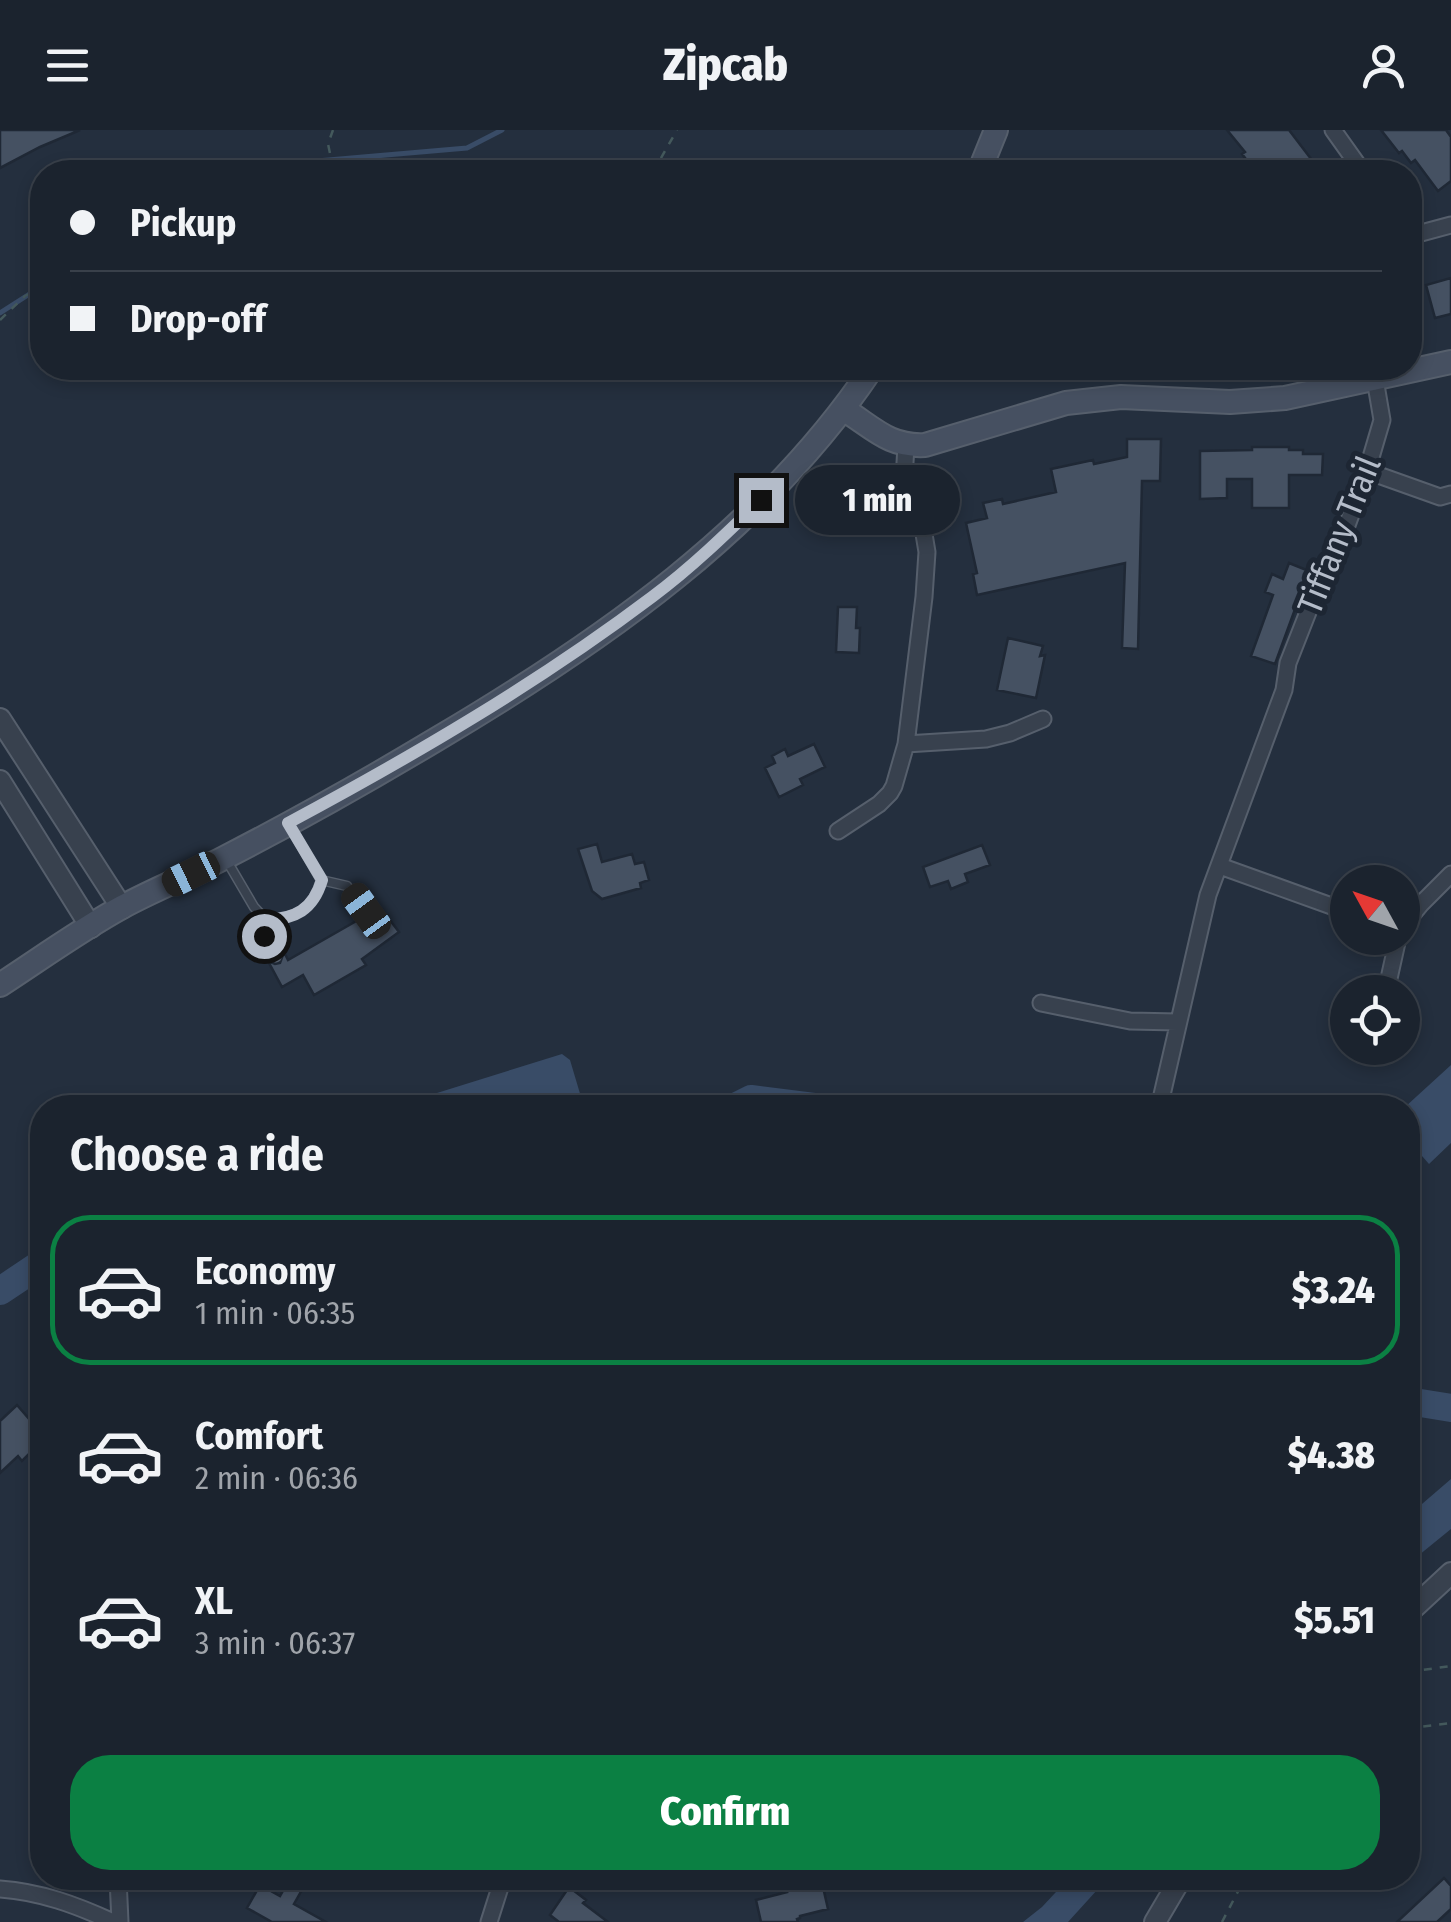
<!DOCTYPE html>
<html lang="en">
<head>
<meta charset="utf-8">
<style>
  body { margin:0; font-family:"Fira Sans Condensed",sans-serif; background:#242b36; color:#f1f3f6; height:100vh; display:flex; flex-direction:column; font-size:38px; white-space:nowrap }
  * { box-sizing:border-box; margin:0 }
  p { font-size:32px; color:#a0a4aa }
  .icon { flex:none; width:55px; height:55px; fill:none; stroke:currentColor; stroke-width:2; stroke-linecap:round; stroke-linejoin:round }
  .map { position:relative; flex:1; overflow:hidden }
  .sheet { position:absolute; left:30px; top:965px; width:1390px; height:795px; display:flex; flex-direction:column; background:#1b232e; border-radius:40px; box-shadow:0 5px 15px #0003,0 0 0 2px #39404a }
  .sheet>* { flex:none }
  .hud { position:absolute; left:30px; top:30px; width:1392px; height:220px; border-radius:40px; box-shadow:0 5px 15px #0003,0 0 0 2px #39404a; display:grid; align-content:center; height:220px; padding:0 40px; background:#1b232e }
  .needle { width:65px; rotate:310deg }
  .tools { position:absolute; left:1330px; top:735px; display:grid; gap:20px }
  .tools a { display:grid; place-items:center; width:90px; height:90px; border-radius:50%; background:#1b232e; box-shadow:0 5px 15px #0003,0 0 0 2px #39404a; font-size:50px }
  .end { position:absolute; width:45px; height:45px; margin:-22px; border:12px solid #b4bcc9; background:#111; box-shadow:0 0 0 5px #111 }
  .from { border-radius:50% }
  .bubble { position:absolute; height:70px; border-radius:35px; background:#1b232e; box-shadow:0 5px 15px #0003,0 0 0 2px #39404a; font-size:32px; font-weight:800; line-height:70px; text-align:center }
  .car { position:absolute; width:30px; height:60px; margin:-30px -15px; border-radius:12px; box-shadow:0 0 8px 2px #0007; background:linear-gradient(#222 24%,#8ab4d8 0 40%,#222 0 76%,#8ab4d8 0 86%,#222 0) }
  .hud b { display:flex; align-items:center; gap:35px; height:95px; font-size:38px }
  .hud b+b { border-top:2px solid #39404a }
  .hud i { width:25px; height:25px; background:#f1f3f6 }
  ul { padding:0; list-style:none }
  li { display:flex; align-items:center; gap:30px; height:150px; margin:0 20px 15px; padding:0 20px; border:5px solid transparent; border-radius:40px }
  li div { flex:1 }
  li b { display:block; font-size:38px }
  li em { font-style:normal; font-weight:800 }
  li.selected { border-color:#0b8043 }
  li>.icon { width:90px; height:90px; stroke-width:1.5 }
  h2 { padding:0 40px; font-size:45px; line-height:120px }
  .primary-button { display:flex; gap:20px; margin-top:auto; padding:20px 40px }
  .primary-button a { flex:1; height:115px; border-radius:40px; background:#0b8043; color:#fff; font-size:40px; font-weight:800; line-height:115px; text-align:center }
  header { display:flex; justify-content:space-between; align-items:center; height:130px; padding:0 40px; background:#1b232e; font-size:45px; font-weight:800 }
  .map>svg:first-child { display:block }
</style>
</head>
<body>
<header><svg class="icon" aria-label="menu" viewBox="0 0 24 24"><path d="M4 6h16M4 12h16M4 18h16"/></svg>Zipcab<svg class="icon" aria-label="person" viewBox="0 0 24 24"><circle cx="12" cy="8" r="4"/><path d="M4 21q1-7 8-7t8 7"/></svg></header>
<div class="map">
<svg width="1451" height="1792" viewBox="0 0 1451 1792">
  <rect width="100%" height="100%" fill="#242f3e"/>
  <!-- water -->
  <path fill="#394c67" d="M 562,924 L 570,930 L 584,977 L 392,977 Z
    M 1451,935 L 1451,1013 L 1429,1034 L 1408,1010 L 1408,978 L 1405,977 Z
    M 1451,1349 L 1451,1399 L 1408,1434 L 1408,1386 Z
    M 1069,1748 L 1108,1748 L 1068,1792 L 1023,1792 L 1042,1777 Z"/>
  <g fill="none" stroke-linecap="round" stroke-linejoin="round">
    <!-- stream -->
    <path stroke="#394c67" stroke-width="5" d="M 265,42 L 282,34 L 467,18 L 502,0
      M 0,183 L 42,156"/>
    <!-- river -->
    <path stroke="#394c67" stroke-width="28" d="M 669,978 L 695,978
      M 733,978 L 751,969 L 822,978
      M 0,1161 L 42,1133
      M 1408,1271 L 1451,1278"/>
  </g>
  <!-- building -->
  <path fill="#455162" stroke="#1f2835" stroke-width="2.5" d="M 0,0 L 80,0 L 40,17 L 0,38 Z
    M 1227,0 L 1289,0 L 1321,42 L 1256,42 L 1242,24 L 1245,22 Z
    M 1381,0 L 1446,0 L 1451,7 L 1451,51 L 1438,61 L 1415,30 L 1411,33 L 1402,21 L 1399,23 Z
    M 1451,148 L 1451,184 L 1435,188 L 1426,155 Z
    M 1127,309 L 1161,309 L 1160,351 L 1142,351 L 1138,519 L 1122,518 L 1125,433 L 977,465 L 973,444 L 977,443 L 966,393 L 987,388 L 983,373 L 1002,369 L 1003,374 L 1056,362 L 1051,339 L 1093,330 L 1094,334 L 1127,327 Z
    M 1252,317 L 1289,317 L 1289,320 L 1303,320 L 1303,324 L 1323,324 L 1322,345 L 1289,345 L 1289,378 L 1252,378 L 1252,349 L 1227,349 L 1227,368 L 1200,369 L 1200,321 L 1252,320 Z
    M 1289,433 L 1309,441 L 1275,534 L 1251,526 L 1273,465 L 1265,462 L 1272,444 L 1283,449 Z
    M 838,477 L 857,477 L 856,498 L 860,498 L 859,523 L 836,522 Z
    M 1008,508 L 1043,516 L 1040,526 L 1045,525 L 1036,568 L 997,560 Z
    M 814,614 L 825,637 L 800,649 L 803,655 L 779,667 L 765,638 L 775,633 L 772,626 L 785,619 L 788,626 Z
    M 597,714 L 602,732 L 632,724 L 635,734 L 644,732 L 649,750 L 640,753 L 641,758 L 602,769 L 592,761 L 578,719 Z
    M 982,715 L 990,735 L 965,744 L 968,752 L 951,759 L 948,751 L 930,757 L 923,737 Z
    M 377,773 L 399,802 L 362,829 L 366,835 L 314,865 L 303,845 L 282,857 L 268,831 L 275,834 L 280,833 L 284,822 L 288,830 L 358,790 L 356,788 L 359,786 L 369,788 L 372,783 L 371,777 Z
    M 17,1275 L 42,1304 L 34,1312 L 37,1316 L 22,1331 L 18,1326 L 0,1343 L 0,1291 Z
    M 1444,1748 L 1451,1756 L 1451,1779 L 1437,1792 L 1397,1792 Z
    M 289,1750 L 303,1758 L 294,1774 L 326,1792 L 272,1792 L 247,1778 L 260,1755 L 280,1766 Z
    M 801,1755 L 802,1758 L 823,1757 L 828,1779 L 800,1786 L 800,1788 L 797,1789 L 798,1792 L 761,1792 L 756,1770 L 787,1762 L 786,1759 Z
    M 569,1757 L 586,1770 L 583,1773 L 608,1792 L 559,1792 L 550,1785 Z"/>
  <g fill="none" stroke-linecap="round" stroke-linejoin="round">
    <defs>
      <path id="service" d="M 227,731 L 254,777 L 266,790 C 295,788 313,780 321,750 L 291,698
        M 321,750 L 347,756 L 365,781
        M 266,790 L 265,806 L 276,827"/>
      <path id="minor" d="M 1333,0 L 1363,42
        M 1410,106 L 1451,95
        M 1367,341 L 1440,367 L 1451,364
        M 906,614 L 986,609 L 1010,603 L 1043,589
        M 838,701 L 879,674 L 890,663 L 894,656 L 906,614 L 924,467 L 927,422 L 923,398 L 904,349 L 906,316
        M 1220,736 L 1348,782
        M 1402,797 L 1421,774 L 1451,744
        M 1386,862 L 1398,808
        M 1041,873 L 1130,891 L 1178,892
        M 1159,978 L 1208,765 L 1284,560 L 1288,533 L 1310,477 L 1325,455 L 1367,341 L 1382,290 L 1375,249
        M 118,1748 L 120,1792
        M 0,1759 C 41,1762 76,1775 113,1792
        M 489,1792 L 503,1748"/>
      <path id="tertiary" d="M 0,589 L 122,778
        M 0,651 L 91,797
        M 1408,1483 L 1451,1443
        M 1155,1792 L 1181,1748"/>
      <path id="secondary" d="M 979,42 L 996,0
        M 843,279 C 873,297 888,317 925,315 L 1066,273 L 1121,267 L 1230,272 L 1285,268 L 1451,232
        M 0,855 C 40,829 80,800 122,777 C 155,759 191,745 224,728 C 296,691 367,651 437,609 C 601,512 764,399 872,238"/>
    </defs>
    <!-- service casing -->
    <use href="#service" stroke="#565f6c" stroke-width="11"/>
    <!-- minor casing -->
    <use href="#minor" stroke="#565f6c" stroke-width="19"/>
    <!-- tertiary casing -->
    <use href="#tertiary" stroke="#565f6c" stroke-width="24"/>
    <!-- secondary casing -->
    <use href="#secondary" stroke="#565f6c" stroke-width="26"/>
    <!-- path -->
    <path stroke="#44595c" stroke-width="2.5" stroke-dasharray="8 8" stroke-linecap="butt" d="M 333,0 L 328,14 L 334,42
      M 265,42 L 282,34 L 331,30
      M 653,42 L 677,0
      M 0,190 L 25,166 L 42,157
      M 1408,1542 L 1451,1536
      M 1408,1601 L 1419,1597 L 1451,1593
      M 1222,1792 L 1245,1748"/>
    <!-- service -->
    <use href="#service" stroke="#38414e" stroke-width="8"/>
    <!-- minor -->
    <use href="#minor" stroke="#38414e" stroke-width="15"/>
    <!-- tertiary -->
    <use href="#tertiary" stroke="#38414e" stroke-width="20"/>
    <!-- secondary -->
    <use href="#secondary" stroke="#465061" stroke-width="22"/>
  </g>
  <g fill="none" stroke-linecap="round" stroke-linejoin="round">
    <!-- route -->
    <path stroke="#b4bcc9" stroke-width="12" d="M 264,806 L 266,790 C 295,789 313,780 322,750 L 288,693 C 413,626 538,553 652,467 C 691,438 726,404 761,370"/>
  </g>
  <g text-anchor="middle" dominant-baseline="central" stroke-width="10" stroke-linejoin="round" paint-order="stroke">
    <!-- street labels -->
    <g font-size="35" fill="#b4bcc9" stroke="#1d2633">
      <text transform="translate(1339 405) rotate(-68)">Tiffany Trail</text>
    </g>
  </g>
</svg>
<div class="tools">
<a><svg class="needle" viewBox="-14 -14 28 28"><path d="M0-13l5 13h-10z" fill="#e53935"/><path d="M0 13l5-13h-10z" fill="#a0a4aa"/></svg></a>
<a><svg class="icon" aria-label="locate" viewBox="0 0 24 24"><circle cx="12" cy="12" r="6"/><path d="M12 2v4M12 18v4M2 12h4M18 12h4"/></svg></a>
</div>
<i class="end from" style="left:264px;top:806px"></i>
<i class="end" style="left:761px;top:370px"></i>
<div class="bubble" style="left:795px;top:335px;width:165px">1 min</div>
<i class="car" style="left:191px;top:744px;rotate:244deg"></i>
<i class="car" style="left:366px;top:781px;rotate:324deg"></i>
<div class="hud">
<b><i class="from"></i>Pickup</b>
<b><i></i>Drop-off</b>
</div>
<section class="sheet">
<h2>Choose a ride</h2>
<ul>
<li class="selected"><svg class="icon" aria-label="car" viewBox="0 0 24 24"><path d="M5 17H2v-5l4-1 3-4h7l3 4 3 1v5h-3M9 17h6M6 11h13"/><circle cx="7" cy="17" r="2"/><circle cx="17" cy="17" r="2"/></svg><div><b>Economy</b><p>1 min · 06:35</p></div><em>$3.24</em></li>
<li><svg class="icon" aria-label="car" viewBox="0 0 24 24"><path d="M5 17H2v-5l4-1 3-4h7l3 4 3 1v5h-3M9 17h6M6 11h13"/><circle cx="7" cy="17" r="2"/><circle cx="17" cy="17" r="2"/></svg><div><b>Comfort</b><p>2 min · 06:36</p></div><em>$4.38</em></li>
<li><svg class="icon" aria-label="car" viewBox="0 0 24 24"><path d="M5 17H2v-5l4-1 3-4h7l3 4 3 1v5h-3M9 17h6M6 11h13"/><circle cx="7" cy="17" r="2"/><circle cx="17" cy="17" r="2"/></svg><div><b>XL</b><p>3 min · 06:37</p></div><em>$5.51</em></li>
</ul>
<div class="primary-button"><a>Confirm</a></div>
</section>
</div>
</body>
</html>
